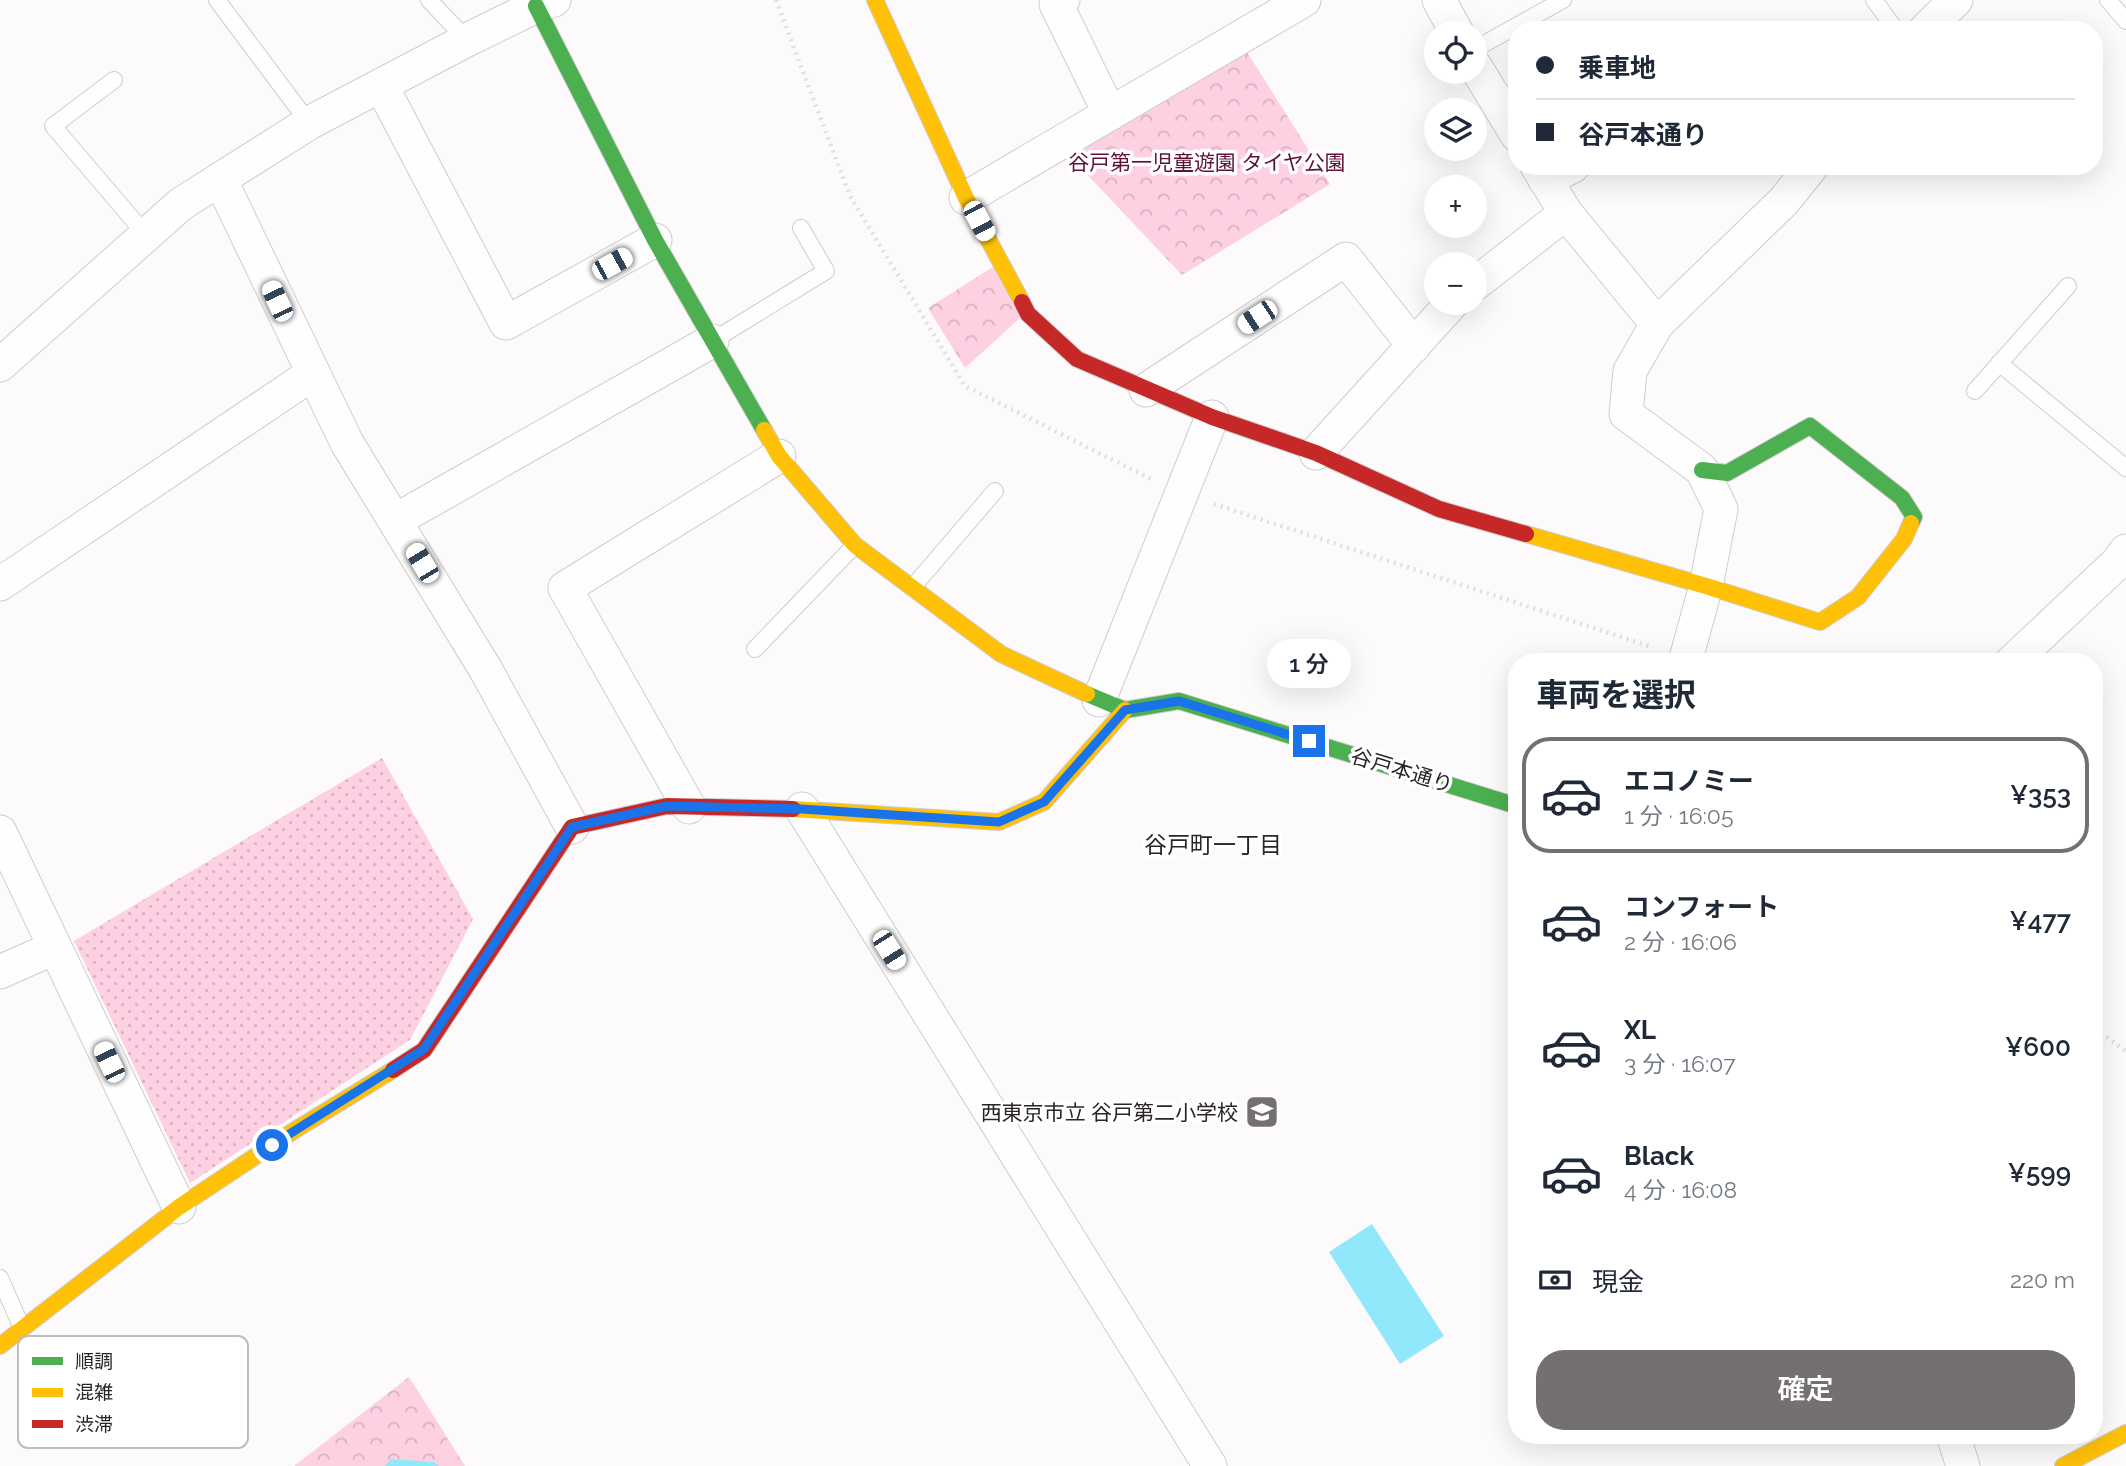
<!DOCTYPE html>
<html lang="ja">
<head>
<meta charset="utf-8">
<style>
  body { margin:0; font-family:Raleway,"Noto Sans JP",sans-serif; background:#f6f6f7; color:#1f2937; height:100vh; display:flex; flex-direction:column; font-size:26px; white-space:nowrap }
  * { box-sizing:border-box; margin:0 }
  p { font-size:23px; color:#747a83 }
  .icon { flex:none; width:38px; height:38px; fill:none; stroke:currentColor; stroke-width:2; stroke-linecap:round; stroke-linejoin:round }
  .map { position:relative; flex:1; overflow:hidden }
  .panel { position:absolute; left:1508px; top:653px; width:595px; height:791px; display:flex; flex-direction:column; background:#fff; border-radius:28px; box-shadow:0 7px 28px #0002 }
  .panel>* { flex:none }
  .hud { position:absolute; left:1508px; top:21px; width:595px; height:154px; border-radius:28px; box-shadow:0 7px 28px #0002; display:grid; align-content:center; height:154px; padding:0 28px; background:#fff }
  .controls { position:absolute; left:1424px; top:21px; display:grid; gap:14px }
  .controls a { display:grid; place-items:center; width:63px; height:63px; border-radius:50%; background:#fff; box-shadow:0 7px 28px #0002; font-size:35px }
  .end { position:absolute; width:32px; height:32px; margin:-16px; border:9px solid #1a73e8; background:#fff; box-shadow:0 0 0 4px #fff }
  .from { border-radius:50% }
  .bubble { position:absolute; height:49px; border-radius:24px; background:#fff; box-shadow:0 7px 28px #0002; font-size:23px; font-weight:600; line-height:49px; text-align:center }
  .car { position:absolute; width:21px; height:42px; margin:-21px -10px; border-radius:9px; box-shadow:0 0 5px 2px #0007; background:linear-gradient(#fff 24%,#345 0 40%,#fff 0 76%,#345 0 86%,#fff 0) }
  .hud b { display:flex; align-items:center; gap:24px; height:66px; font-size:26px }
  .hud b+b { border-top:2px solid #e0e1e3 }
  .hud i { width:18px; height:18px; background:#1f2937 }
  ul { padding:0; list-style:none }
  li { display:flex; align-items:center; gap:21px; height:116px; margin:0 14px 10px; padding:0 14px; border:4px solid transparent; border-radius:28px }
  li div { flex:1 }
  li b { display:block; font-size:26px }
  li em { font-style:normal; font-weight:600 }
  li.selected { border-color:#747071 }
  li>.icon { width:63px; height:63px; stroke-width:1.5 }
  h2 { padding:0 28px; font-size:32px; line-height:84px }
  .pay { display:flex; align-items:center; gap:18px; height:77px; padding:0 28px; font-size:26px }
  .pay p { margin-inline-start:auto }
  .cta { display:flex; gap:14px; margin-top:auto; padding:14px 28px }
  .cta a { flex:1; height:80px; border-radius:28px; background:#747071; color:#fff; font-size:28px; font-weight:600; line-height:80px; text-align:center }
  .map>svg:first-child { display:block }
</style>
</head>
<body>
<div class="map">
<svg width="2126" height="1466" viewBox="0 0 2126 1466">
  <defs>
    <pattern id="grass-dots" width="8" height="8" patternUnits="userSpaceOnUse" patternTransform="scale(1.75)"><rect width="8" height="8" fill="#fdd0e2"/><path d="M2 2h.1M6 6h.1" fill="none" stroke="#d9b2c2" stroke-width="1.8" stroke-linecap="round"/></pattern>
    <pattern id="park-crowns" width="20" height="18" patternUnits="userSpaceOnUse" patternTransform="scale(1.75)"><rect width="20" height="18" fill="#fdd0e2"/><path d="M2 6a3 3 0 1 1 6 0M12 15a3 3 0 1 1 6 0" fill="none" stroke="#d9b2c2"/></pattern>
  </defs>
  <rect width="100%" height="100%" fill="#fcfafb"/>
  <!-- grass -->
  <path fill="url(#grass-dots)" d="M 382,758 L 473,919 L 410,1040 L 190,1183 L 74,941 Z"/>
  <!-- park -->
  <path fill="url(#park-crowns)" d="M 1242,44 L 1330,184 L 1182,275 L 1064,150 Z
    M 993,267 L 1020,318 L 965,368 L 928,308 Z
    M 409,1377 L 465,1466 L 294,1466 Z"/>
  <!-- water -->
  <path fill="#90e8fa" d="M 1372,1224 L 1444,1336 L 1400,1364 L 1329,1252 Z
    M 391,1459 L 434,1462 L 439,1466 L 385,1466 Z"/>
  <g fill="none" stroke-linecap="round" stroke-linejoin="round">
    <defs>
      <path id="lane" d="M 217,0 L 309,123
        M 429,0 L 467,40
        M 1874,0 L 1896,30
        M 2108,0 L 2126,21
        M 1475,49 L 1563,0
        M 114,80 L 53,126 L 146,235
        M 712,341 L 826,271 L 801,228
        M 1999,363 L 2126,468
        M 1975,391 L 2068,286
        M 912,588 L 995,491
        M 755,649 L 855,545
        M 0,1278 L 22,1328"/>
      <path id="street" d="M 1063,0 L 1056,4 L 1110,114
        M 1439,0 L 1457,33
        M 1925,30 L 1956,0
        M 1475,66 L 1517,135
        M 381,85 L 506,323 L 655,240
        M 1537,166 L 1566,213 L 1657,324
        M 220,179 L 347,443 L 486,670 L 572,827
        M 1545,180 L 1573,166
        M 966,198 L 1304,0
        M 1475,284 L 1566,213
        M 0,365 L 181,204 L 309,123 L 467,40 L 536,6 L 554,0
        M 1146,390 L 1346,259 L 1414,346
        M 1316,453 L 1452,303
        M 396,520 L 712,341
        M 0,584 L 312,374
        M 1685,662 L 1706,586 L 1721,509 L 1702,470 L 1626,414 L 1630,371 L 1657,324 L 1784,201 L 1812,166
        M 2012,662 L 2117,563 L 2126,551
        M 1099,700 L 1212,417
        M 689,807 L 565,588 L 779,456
        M 802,809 L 1210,1466
        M 0,832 L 179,1207
        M 0,972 L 54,948
        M 1953,1435 L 1963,1466"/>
      <path id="fast" d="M 536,6 L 655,240 L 764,430
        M 1702,470 L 1727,473 L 1810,426 L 1902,498 L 1914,517 L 1911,523
        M 1087,694 L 1125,710 L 1179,701 L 1517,806"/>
      <path id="slow" d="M 875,0 L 966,198 L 1022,302
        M 764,430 L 779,456 L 855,545 L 1001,654 L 1087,694
        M 1526,534 L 1706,586 L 1820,622 L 1858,597 L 1904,539 L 1911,523
        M 793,809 L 999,822 L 1044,802 L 1125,710
        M 0,1346 L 179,1207 L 295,1130 L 393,1070
        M 2063,1466 L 2126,1433"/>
      <path id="jam" d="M 1022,302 L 1028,314 L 1077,359 L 1212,417 L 1316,453 L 1439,509 L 1526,534
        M 393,1070 L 424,1050 L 572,827 L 667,806 L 793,809"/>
    </defs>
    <!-- lane casing -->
    <use href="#lane" stroke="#d0cccd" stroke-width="18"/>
    <!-- street casing -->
    <use href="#street" stroke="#d0cccd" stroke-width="35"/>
    <!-- fast casing -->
    <use href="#fast" stroke="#d0cccd" stroke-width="18"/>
    <!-- slow casing -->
    <use href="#slow" stroke="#d0cccd" stroke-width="18"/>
    <!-- jam casing -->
    <use href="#jam" stroke="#d0cccd" stroke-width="18"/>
    <!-- path -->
    <path stroke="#dfdfdf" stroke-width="4.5" stroke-dasharray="2 5" stroke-linecap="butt" d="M 776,0 L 850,196 L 965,386 L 1151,479
      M 1214,504 L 1652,647
      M 2095,1029 L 2126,1051"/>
    <!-- lane -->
    <use href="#lane" stroke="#fffefe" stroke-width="16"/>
    <!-- street -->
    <use href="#street" stroke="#fffefe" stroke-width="33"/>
    <!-- fast -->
    <use href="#fast" stroke="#4caf50" stroke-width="16"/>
    <!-- slow -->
    <use href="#slow" stroke="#ffc107" stroke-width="16"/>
    <!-- jam -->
    <use href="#jam" stroke="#c62828" stroke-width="16"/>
  </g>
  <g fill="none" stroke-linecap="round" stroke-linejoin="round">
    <!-- route -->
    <path stroke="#1a73e8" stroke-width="9" d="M 272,1145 L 424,1049 L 572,827 L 667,806 L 802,809 L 999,822 L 1044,802 L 1125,710 L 1179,701 L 1309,741"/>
  </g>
  <!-- icons -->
  <defs>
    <symbol id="school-square" viewBox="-11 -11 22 22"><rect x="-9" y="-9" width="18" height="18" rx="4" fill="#747071" stroke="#fff"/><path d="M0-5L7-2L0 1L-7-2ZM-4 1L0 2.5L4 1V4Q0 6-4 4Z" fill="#fff"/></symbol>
  </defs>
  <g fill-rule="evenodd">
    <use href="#school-square" x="1243" y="1093" width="38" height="38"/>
  </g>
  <g text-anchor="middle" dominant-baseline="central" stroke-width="7" stroke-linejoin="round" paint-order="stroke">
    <!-- park labels -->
    <g font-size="21" fill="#5f113a" stroke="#fff">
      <text x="1207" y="162">谷戸第一児童遊園 タイヤ公園</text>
    </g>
    <!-- street labels -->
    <g font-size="21" fill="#2b2527" stroke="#fff">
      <text transform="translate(1402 770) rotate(17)">谷戸本通り</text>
    </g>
    <!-- poi labels -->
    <g font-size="21" fill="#2b2527" stroke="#fff" text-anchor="end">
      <text x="1238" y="1112">西東京市立 谷戸第二小学校</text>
    </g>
    <!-- neighbourhood labels -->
    <g font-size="23" fill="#2b2527" stroke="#fff">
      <text x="1213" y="844">谷戸町一丁目</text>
    </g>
  </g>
  <!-- legend -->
  <rect x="18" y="1336" width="230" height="112" rx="10" fill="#fff" stroke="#bfbebe" stroke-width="2"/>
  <rect x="32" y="1357" width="31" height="8" fill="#4caf50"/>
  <rect x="32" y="1388" width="31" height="9" fill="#ffc107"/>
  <rect x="32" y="1420" width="31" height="8" fill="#c62828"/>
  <g font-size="19" fill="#2b2527">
    <text x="75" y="1368">順調</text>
    <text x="75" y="1399">混雑</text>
    <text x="75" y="1431">渋滞</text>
  </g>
</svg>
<div class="controls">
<a><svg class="icon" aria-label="locate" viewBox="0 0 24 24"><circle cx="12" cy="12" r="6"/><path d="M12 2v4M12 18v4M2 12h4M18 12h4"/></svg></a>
<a><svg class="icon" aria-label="layers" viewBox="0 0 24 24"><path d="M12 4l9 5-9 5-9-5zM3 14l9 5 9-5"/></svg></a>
<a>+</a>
<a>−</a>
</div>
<i class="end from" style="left:272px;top:1145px"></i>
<i class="end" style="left:1309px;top:741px"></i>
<div class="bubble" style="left:1267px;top:639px;width:84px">1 分</div>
<i class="car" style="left:979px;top:221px;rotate:152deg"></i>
<i class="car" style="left:612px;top:264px;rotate:61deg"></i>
<i class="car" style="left:277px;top:301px;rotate:335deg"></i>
<i class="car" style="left:1257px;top:317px;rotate:237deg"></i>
<i class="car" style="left:422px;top:563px;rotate:329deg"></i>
<i class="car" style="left:889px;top:950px;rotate:148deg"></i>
<i class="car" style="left:109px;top:1062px;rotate:335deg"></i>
<div class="hud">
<b><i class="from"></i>乗車地</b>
<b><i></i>谷戸本通り</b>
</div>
<section class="panel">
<h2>車両を選択</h2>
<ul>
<li class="selected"><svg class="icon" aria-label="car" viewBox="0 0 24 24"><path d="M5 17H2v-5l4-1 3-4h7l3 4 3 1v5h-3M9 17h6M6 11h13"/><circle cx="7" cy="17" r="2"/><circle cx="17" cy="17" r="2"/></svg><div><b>エコノミー</b><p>1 分 · 16:05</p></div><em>¥353</em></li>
<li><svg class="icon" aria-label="car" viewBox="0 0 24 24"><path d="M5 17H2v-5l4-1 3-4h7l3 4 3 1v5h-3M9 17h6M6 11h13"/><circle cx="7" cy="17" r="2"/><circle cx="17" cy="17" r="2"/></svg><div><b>コンフォート</b><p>2 分 · 16:06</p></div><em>¥477</em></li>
<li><svg class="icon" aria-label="car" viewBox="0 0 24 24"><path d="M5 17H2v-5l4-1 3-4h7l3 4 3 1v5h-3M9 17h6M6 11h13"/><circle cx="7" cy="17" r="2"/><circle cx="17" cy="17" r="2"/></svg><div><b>XL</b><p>3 分 · 16:07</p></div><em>¥600</em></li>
<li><svg class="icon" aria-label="car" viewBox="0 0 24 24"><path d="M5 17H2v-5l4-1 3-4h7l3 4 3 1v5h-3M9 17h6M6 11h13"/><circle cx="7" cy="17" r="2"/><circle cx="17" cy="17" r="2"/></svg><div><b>Black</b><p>4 分 · 16:08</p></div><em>¥599</em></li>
</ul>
<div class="pay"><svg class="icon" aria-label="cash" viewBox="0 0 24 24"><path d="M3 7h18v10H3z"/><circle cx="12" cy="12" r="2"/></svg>現金<p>220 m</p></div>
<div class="cta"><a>確定</a></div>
</section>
</div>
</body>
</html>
